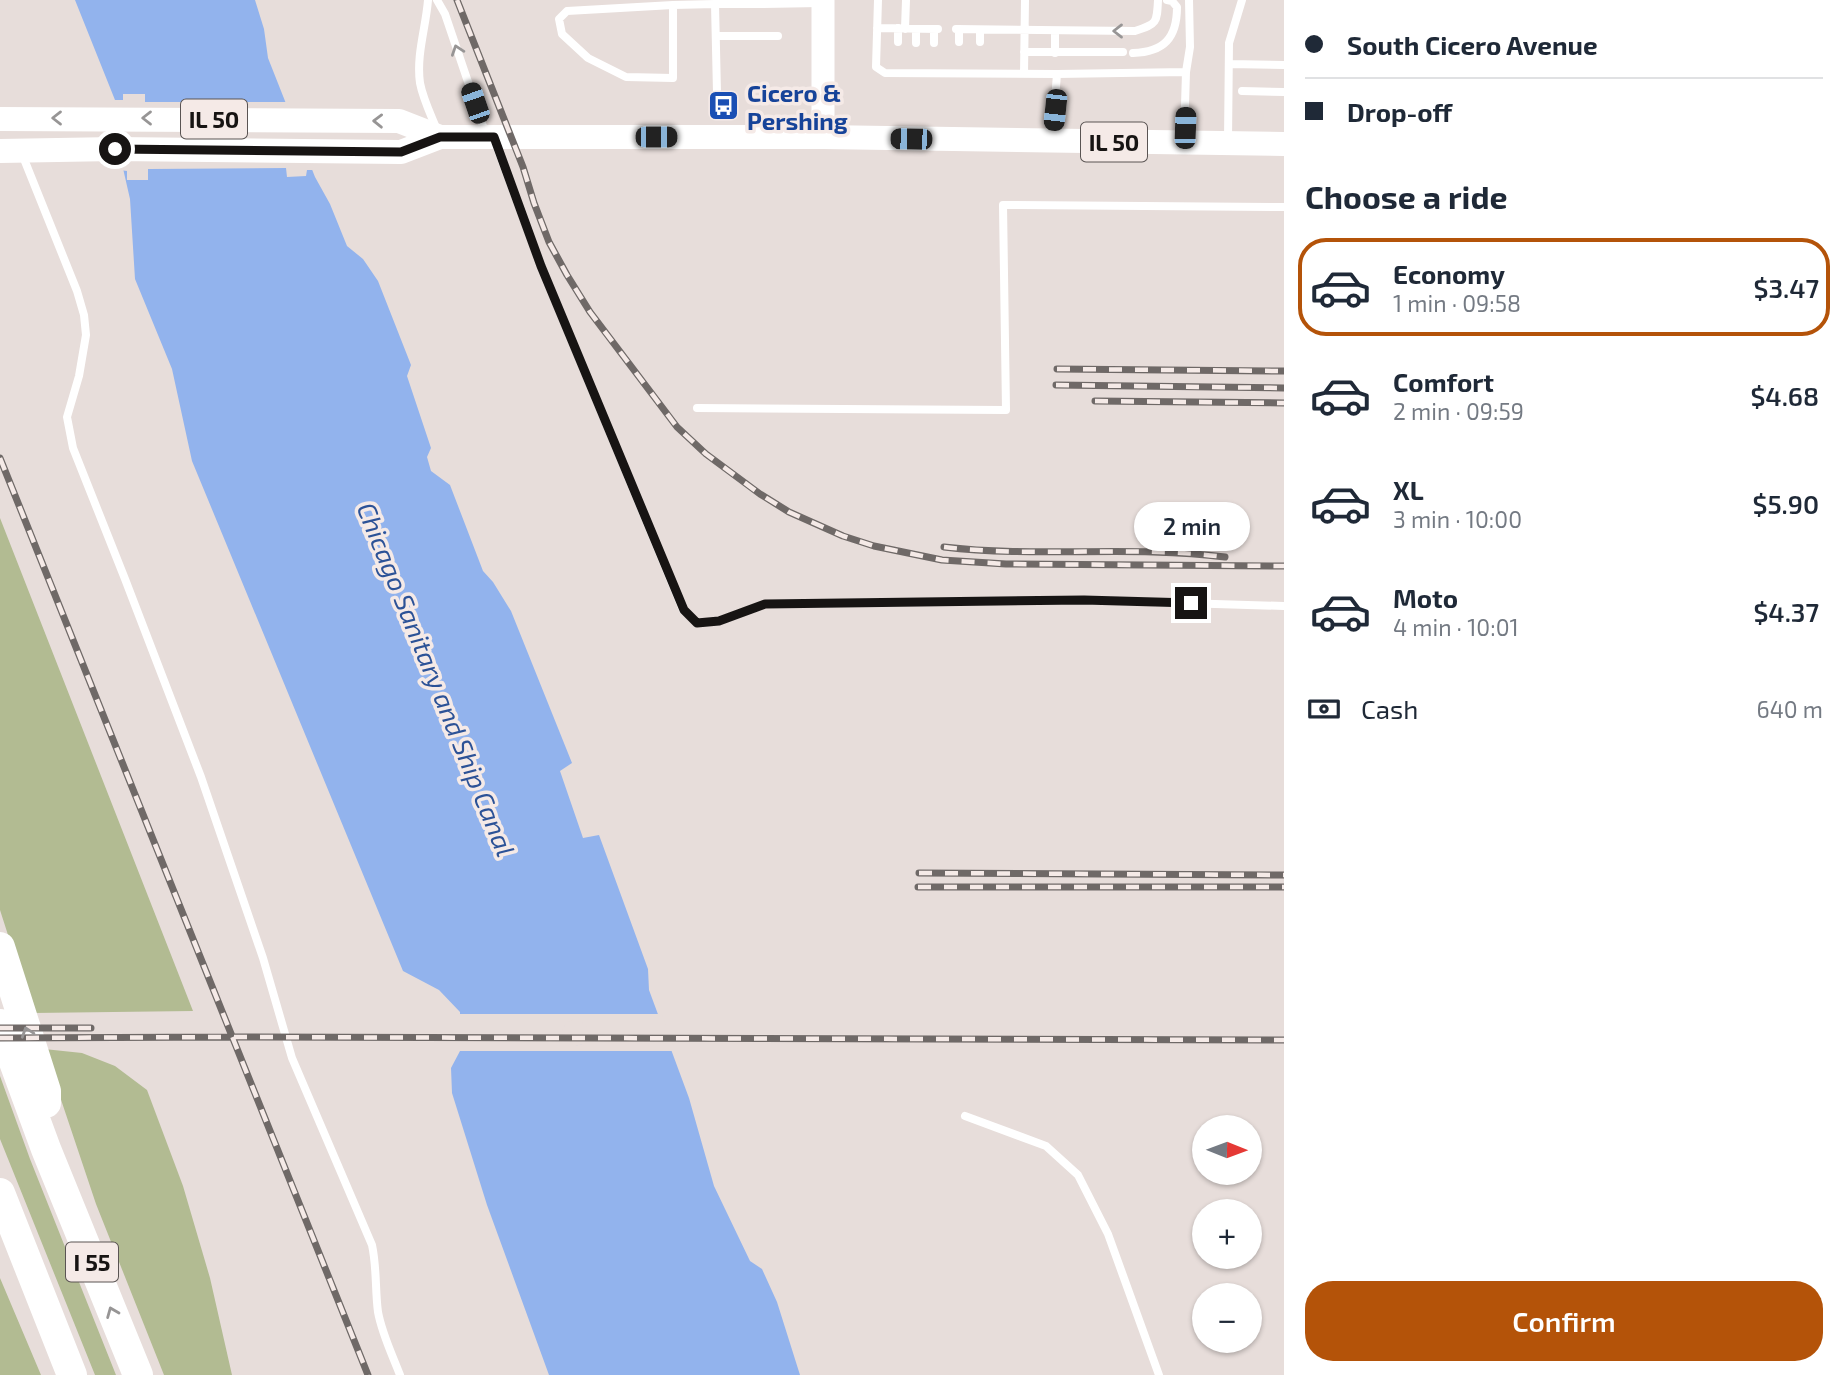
<!DOCTYPE html>
<html lang="en">
<head>
<meta charset="utf-8">
<style>
  body { margin:0; font-family:"Exo 2",sans-serif; background:#f2f2f3; color:#1f2937; height:100vh; display:flex; flex-direction:column; font-size:26px; white-space:nowrap }
  * { box-sizing:border-box; margin:0 }
  p { font-size:23px; color:#747a83 }
  .icon { flex:none; width:38px; height:38px; fill:none; stroke:currentColor; stroke-width:2; stroke-linecap:round; stroke-linejoin:round }
  .map { position:relative; flex:1; overflow:hidden }
  .panel { display:flex; flex-direction:column; background:#fff; width:560px }
  .panel>* { flex:none }
  .hud { display:grid; align-content:center; height:154px; padding:0 21px; background:#fff }
  .needle { width:46px; rotate:91deg }
  .controls { position:absolute; left:1192px; top:1115px; display:grid; gap:14px }
  .controls a { display:grid; place-items:center; width:70px; height:70px; border-radius:50%; background:#fff; box-shadow:0 2px 5px #0004; font-size:35px }
  .end { position:absolute; width:32px; height:32px; margin:-16px; border:9px solid #171413; background:#fff; box-shadow:0 0 0 4px #fff }
  .from { border-radius:50% }
  .bubble { position:absolute; height:49px; border-radius:24px; background:#fff; box-shadow:0 2px 5px #0004; font-size:23px; font-weight:600; line-height:49px; text-align:center }
  .car { position:absolute; width:21px; height:42px; margin:-21px -10px; border-radius:9px; box-shadow:0 0 5px 2px #0007; background:linear-gradient(#222 24%,#8ab4d8 0 40%,#222 0 76%,#8ab4d8 0 86%,#222 0) }
  .hud b { display:flex; align-items:center; gap:24px; height:66px; font-size:26px }
  .hud b+b { border-top:2px solid #e0e1e3 }
  .hud i { width:18px; height:18px; background:#1f2937 }
  ul { padding:0; list-style:none }
  li { display:flex; align-items:center; gap:21px; height:98px; margin:0 14px 10px; padding:0 7px; border:4px solid transparent; border-radius:28px }
  li div { flex:1 }
  li b { display:block; font-size:26px }
  li em { font-style:normal; font-weight:600 }
  li.on { border-color:#b45309 }
  li>.icon { width:63px; height:63px; stroke-width:1.5 }
  h2 { padding:0 21px; font-size:32px; line-height:84px }
  .pay { display:flex; align-items:center; gap:18px; height:77px; padding:0 21px; font-size:26px }
  .pay p { margin-inline-start:auto }
  .cta { display:flex; gap:14px; margin-top:auto; padding:14px 21px }
  .cta a { flex:1; height:80px; border-radius:28px; background:#b45309; color:#fff; font-size:28px; font-weight:600; line-height:80px; text-align:center }
  main { display:flex; flex:1; min-height:0 }
  .map>svg:first-child { display:block }
</style>
</head>
<body>
<main>
<div class="map">
<svg width="1284" height="1375" viewBox="0 0 1284 1375">
  <rect width="100%" height="100%" fill="#e7ddda"/>
  <!-- green -->
  <path fill="#b2bb92" d="M 0,518 L 193,1011 L 33,1013 L 0,910 Z
    M 44,1049 L 82,1053 L 115,1066 L 147,1090 L 183,1186 L 210,1278 L 232,1375 L 164,1375 L 96,1204 Z
    M 0,1076 L 30,1159 L 116,1375 L 95,1375 L 0,1139 Z
    M 0,1278 L 41,1375 L 0,1375 Z"/>
  <!-- water -->
  <path fill="#92b3ed" fill-rule="evenodd" d="M 75,0 L 255,0 L 264,29 L 268,58 L 315,177 L 330,204 L 347,246 L 363,259 L 378,281 L 411,365 L 407,376 L 431,448 L 427,457 L 431,471 L 450,485 L 483,571 L 493,582 L 511,611 L 572,763 L 560,771 L 583,838 L 599,835 L 648,969 L 649,990 L 689,1098 L 714,1186 L 750,1261 L 762,1269 L 777,1302 L 800,1375 L 549,1375 L 487,1205 L 452,1093 L 451,1068 L 460,1051 L 460,1012 L 439,990 L 403,971 L 192,461 L 172,369 L 135,279 L 130,199 L 122,164 L 115,100 ZM 569,1016 L 589,1023 L 588,1043 L 568,1048 L 558,1035 L 558,1029 Z"/>
  <!-- pier -->
  <path fill="#e7ddda" fill-rule="evenodd" d="M 123,94 L 145,94 L 145,102 L 289,102 L 315,170 L 307,170 L 306,176 L 287,177 L 286,168 L 148,169 L 148,180 L 127,180 L 127,171 L 120,170 L 115,134 L 115,100 L 123,100 Z
    M 460,1014 L 662,1014 L 675,1051 L 460,1051 ZM 575,1019 L 586,1025 L 588,1033 L 582,1044 L 574,1046 L 563,1039 L 562,1030 L 567,1022 Z"/>
  <g fill="none" stroke-linecap="round" stroke-linejoin="round">
    <!-- service -->
    <path stroke="#fff" stroke-width="8" d="M 428,0 C 426,27 416,55 420,83 C 423,99 431,115 437,130
      M 437,0 L 445,14 L 486,135
      M 763,0 L 763,4 L 820,3
      M 878,0 L 876,67 L 885,73 L 1057,74 L 1186,72 L 1190,47 L 1189,0
      M 673,5 L 567,11 L 559,19 L 562,34 L 588,58 L 626,77 L 673,78 L 673,5 L 715,4
      M 877,28 L 938,29
      M 905,29 L 906,0
      M 956,29 L 1135,31 C 1157,24 1157,23 1158,0
      M 716,36 L 778,36
      M 898,42 L 898,28
      M 959,42 L 959,29
      M 980,42 L 980,30
      M 916,43 L 916,29
      M 934,43 L 934,29
      M 1024,52 L 1123,52
      M 1055,53 L 1055,31
      M 1133,53 C 1164,52 1177,38 1177,7 L 1172,1 L 1167,0
      M 1229,64 L 1284,65
      M 1024,74 L 1025,0
      M 1242,91 L 1284,92
      M 717,93 L 715,4 L 763,4
      M 1052,137 L 1057,74
      M 1184,139 L 1186,72
      M 1228,140 L 1229,43 L 1242,0
      M 495,142 L 541,266 L 683,610 L 697,623 L 719,621 L 765,604 L 1085,600 L 1284,606
      M 22,154 L 77,291 L 84,315 L 86,335 L 79,376 L 67,417 L 73,448 L 125,579 L 201,777 L 263,958 L 292,1058 L 372,1245 C 377,1268 375,1290 378,1312 C 382,1334 392,1354 400,1375
      M 697,408 L 1006,410 L 1003,205 L 1284,207
      M 965,1116 L 1046,1146 L 1078,1175 L 1108,1234 L 1159,1375"/>
    <!-- secondary -->
    <path stroke="#fff" stroke-width="23" d="M 823,0 L 823,137"/>
    <!-- primary -->
    <path stroke="#fff" stroke-width="24" d="M 0,119 L 399,121 L 440,137
      M 0,151 L 115,149 L 401,152 L 440,137 L 823,137 L 1284,144"/>
    <!-- motorway -->
    <path stroke="#fff" stroke-width="30" d="M 0,947 L 46,1091 L 46,1103
      M 0,1024 L 46,1149 L 138,1375
      M 0,1193 L 72,1375"/>
    <defs>
      <path id="rail" d="M 457,0 L 523,167 L 534,203 L 549,242 L 567,275 L 590,312 L 677,427 L 706,454 L 760,494 L 789,512 L 843,536 L 874,546 L 942,560 L 1006,564 L 1284,566
        M 1057,369 L 1284,371
        M 1056,385 L 1284,388
        M 1095,401 L 1284,403
        M 0,458 L 368,1375
        M 944,547 C 1037,558 1132,545 1225,557
        M 919,873 L 1284,875
        M 918,887 L 1284,887
        M 0,1028 L 91,1028
        M 0,1038 L 231,1037 L 1284,1040"/>
    </defs>
    <!-- rail casing -->
    <use href="#rail" stroke="#6f6967" stroke-width="7"/>
    <!-- rail -->
    <use href="#rail" stroke="#f5eae7" stroke-width="4.5" stroke-dasharray="13" stroke-linecap="butt"/>
  </g>
  <!-- one-way arrows -->
  <defs><path id="oneway-chevron" d="M-2-3.5L2.5 0L-2 3.5" fill="none" stroke-width="1.6" stroke-linecap="round" stroke-linejoin="round" transform="scale(1.75)"/></defs>
  <g stroke="#979595">
    <use href="#oneway-chevron" transform="translate(1118 31) rotate(-180)"/>
    <use href="#oneway-chevron" transform="translate(457 50) rotate(-109)"/>
    <use href="#oneway-chevron" transform="translate(57 118) rotate(180)"/>
    <use href="#oneway-chevron" transform="translate(147 118) rotate(-180)"/>
    <use href="#oneway-chevron" transform="translate(378 121) rotate(-179)"/>
    <use href="#oneway-chevron" transform="translate(27 1032) rotate(-108)"/>
    <use href="#oneway-chevron" transform="translate(112 1312) rotate(-112)"/>
  </g>
  <g fill="none" stroke-linecap="round" stroke-linejoin="round">
    <!-- route -->
    <path stroke="#171413" stroke-width="9" d="M 115,149 L 401,152 L 440,137 L 494,137 L 541,266 L 684,610 L 697,623 L 719,621 L 765,604 L 1084,600 L 1191,603"/>
  </g>
  <!-- icons -->
  <defs>
    <symbol id="bus-square" viewBox="-11 -11 22 22"><rect x="-9" y="-9" width="18" height="18" rx="4" fill="#1a4fb4" stroke="#f5eae7"/><path d="M-5-6H5V4H4V6H2V4H-2V6H-4V4H-5ZM-3.5-4V0h7V-4ZM-3.5 1.2v1.5H-2V1.2ZM2 1.2v1.5H3.5V1.2Z" fill="#fff"/></symbol>
  </defs>
  <g fill-rule="evenodd">
    <use href="#bus-square" x="706" y="88" width="35" height="35"/>
  </g>
  <g text-anchor="middle" dominant-baseline="central" stroke-width="7" stroke-linejoin="round" paint-order="stroke">
    <!-- shield labels -->
    <g fill="#f5eae7" stroke="#5a5453" stroke-width="2">
      <rect x="181" y="99.5" width="66" height="39" rx="5"/>
      <rect x="1081" y="122.5" width="66" height="39" rx="5"/>
      <rect x="66" y="1242.5" width="52" height="39" rx="5"/>
    </g>
    <g font-size="23" font-weight="bold" fill="#171413">
      <text x="214" y="119">IL 50</text>
      <text x="1114" y="142">IL 50</text>
      <text x="92" y="1262">I 55</text>
    </g>
    <!-- transit labels -->
    <g font-size="24" font-weight="bold" fill="#164399" stroke="#f5eae7" text-anchor="start">
      <text x="747" y="92">Cicero &amp;<tspan x="747" dy="28">Pershing</tspan></text>
    </g>
    <!-- water labels -->
    <g font-size="26" font-style="italic" fill="#2c5297" stroke="#f5eae7">
      <text transform="translate(437 679) rotate(68)">Chicago Sanitary and Ship Canal</text>
    </g>
  </g>
</svg>
<div class="controls">
<a><svg class="needle" viewBox="-14 -14 28 28"><path d="M0-13l5 13h-10z" fill="#e53935"/><path d="M0 13l5-13h-10z" fill="#747a83"/></svg></a>
<a>+</a>
<a>−</a>
</div>
<i class="end from" style="left:115px;top:149px"></i>
<i class="end" style="left:1191px;top:603px"></i>
<div class="bubble" style="left:1134px;top:502px;width:116px">2 min</div>
<i class="car" style="left:475px;top:103px;rotate:341deg"></i>
<i class="car" style="left:1055px;top:110px;rotate:186deg"></i>
<i class="car" style="left:1185px;top:128px;rotate:2deg"></i>
<i class="car" style="left:656px;top:137px;rotate:90deg"></i>
<i class="car" style="left:911px;top:139px;rotate:271deg"></i>
</div>
<section class="panel">
<div class="hud">
<b><i class="from"></i>South Cicero Avenue</b>
<b><i></i>Drop-off</b>
</div>
<h2>Choose a ride</h2>
<ul>
<li class="on"><svg class="icon" aria-label="car" viewBox="0 0 24 24"><path d="M5 17H2v-5l4-1 3-4h7l3 4 3 1v5h-3M9 17h6M6 11h13"/><circle cx="7" cy="17" r="2"/><circle cx="17" cy="17" r="2"/></svg><div><b>Economy</b><p>1 min · 09:58</p></div><em>$3.47</em></li>
<li><svg class="icon" aria-label="car" viewBox="0 0 24 24"><path d="M5 17H2v-5l4-1 3-4h7l3 4 3 1v5h-3M9 17h6M6 11h13"/><circle cx="7" cy="17" r="2"/><circle cx="17" cy="17" r="2"/></svg><div><b>Comfort</b><p>2 min · 09:59</p></div><em>$4.68</em></li>
<li><svg class="icon" aria-label="car" viewBox="0 0 24 24"><path d="M5 17H2v-5l4-1 3-4h7l3 4 3 1v5h-3M9 17h6M6 11h13"/><circle cx="7" cy="17" r="2"/><circle cx="17" cy="17" r="2"/></svg><div><b>XL</b><p>3 min · 10:00</p></div><em>$5.90</em></li>
<li><svg class="icon" aria-label="car" viewBox="0 0 24 24"><path d="M5 17H2v-5l4-1 3-4h7l3 4 3 1v5h-3M9 17h6M6 11h13"/><circle cx="7" cy="17" r="2"/><circle cx="17" cy="17" r="2"/></svg><div><b>Moto</b><p>4 min · 10:01</p></div><em>$4.37</em></li>
</ul>
<div class="pay"><svg class="icon" aria-label="cash" viewBox="0 0 24 24"><path d="M3 7h18v10H3z"/><circle cx="12" cy="12" r="2"/></svg>Cash<p>640 m</p></div>
<div class="cta"><a>Confirm</a></div>
</section>
</main>
</body>
</html>
